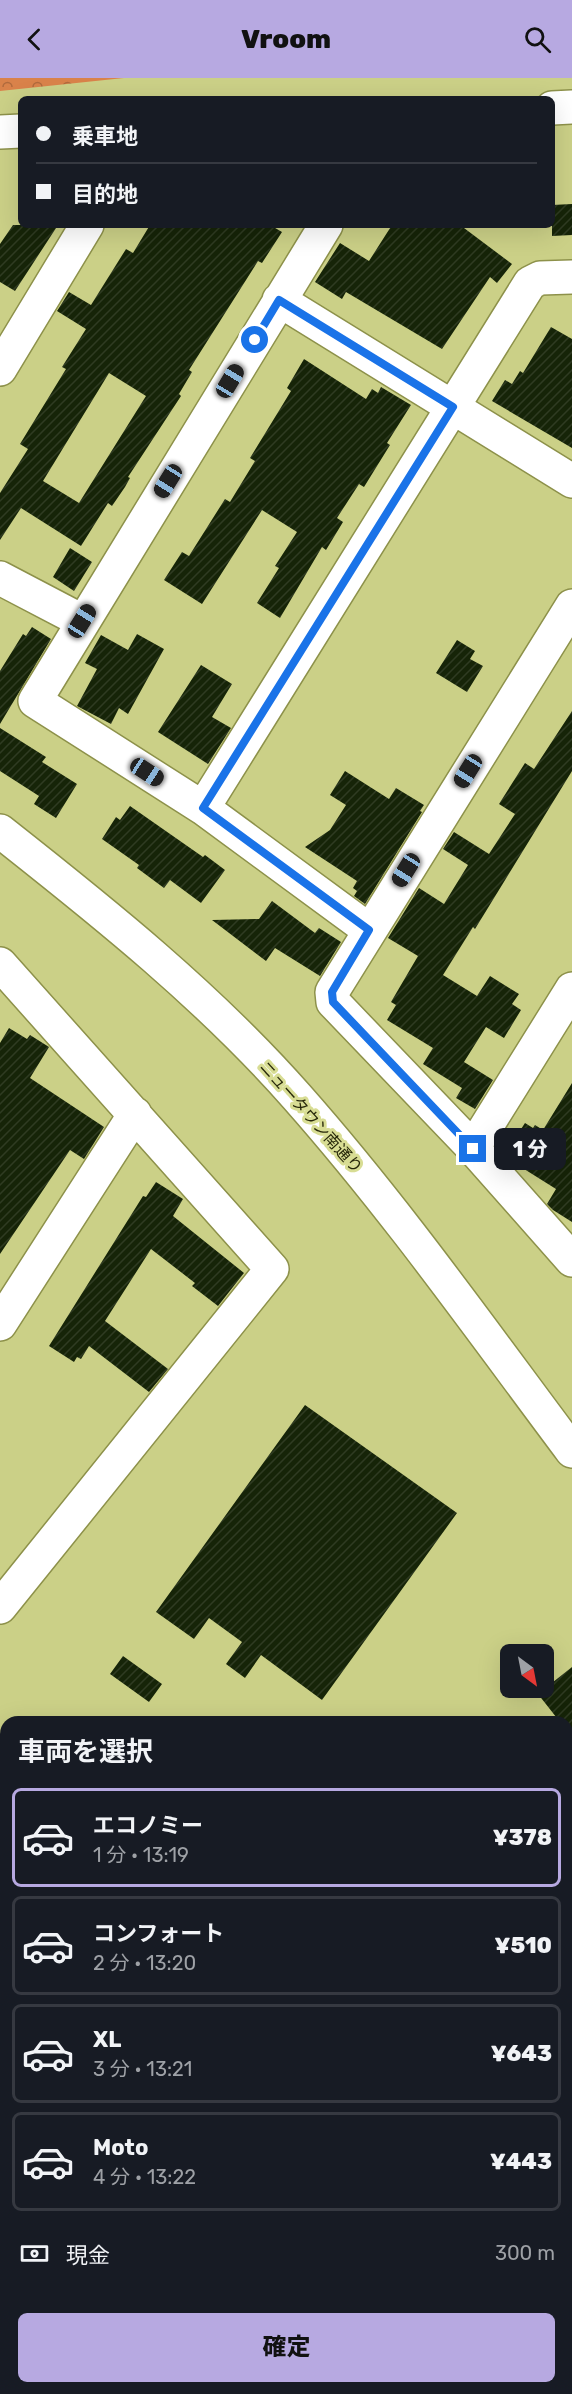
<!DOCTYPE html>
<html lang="ja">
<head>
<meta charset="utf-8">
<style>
  body { margin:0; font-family:Rubik,"Noto Sans JP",sans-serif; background:#20242c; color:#f1f3f6; height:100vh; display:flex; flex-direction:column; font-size:22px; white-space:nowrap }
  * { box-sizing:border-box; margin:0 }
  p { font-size:20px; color:#9ea1a6 }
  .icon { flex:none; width:33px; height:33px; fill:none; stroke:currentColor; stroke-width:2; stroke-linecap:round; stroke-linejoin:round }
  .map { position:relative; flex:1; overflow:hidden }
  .panel { position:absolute; left:0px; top:1638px; width:573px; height:678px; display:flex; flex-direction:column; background:#171b24; border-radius:18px 18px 0 0; box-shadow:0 6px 24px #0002 }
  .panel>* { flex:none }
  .hud { position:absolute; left:18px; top:18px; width:537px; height:132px; border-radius:9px; box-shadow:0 6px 24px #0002; display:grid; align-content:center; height:132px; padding:0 18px; background:#171b24 }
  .needle { width:39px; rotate:148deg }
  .buttons { position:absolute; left:500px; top:1566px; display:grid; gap:12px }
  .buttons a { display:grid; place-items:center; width:54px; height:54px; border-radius:9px; background:#171b24; box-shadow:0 6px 24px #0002; font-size:30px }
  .end { position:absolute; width:27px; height:27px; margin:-14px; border:8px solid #1a73e8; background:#fff; box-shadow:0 0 0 3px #fff }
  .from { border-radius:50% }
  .bubble { position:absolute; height:42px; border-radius:9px; background:#171b24; box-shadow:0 6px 24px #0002; font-size:20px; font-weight:800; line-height:42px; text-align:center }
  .car { position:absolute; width:18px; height:36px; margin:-18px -9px; border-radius:8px; box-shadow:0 0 4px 2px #0007; background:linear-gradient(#222 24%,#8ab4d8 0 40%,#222 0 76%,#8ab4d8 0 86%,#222 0) }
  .hud b { display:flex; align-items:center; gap:21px; height:57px; font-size:22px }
  .hud b+b { border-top:2px solid #363941 }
  .hud i { width:15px; height:15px; background:#f1f3f6 }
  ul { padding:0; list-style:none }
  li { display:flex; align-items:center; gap:18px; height:99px; margin:0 12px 9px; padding:0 6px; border:3px solid #363941; border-radius:9px }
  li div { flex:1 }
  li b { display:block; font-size:22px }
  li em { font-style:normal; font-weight:800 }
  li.current { border-color:#b7a9e1 }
  li>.icon { width:54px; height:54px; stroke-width:1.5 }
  h2 { padding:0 18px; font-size:27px; line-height:72px }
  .pay { display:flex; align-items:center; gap:15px; height:66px; padding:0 18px; font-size:22px }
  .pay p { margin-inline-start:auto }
  .primary-button { display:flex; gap:12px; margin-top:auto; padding:12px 18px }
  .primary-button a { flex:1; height:69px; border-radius:9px; background:#b7a9e1; color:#111; font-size:24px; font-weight:800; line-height:69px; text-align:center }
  header { display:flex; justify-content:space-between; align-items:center; height:78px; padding:0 18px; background:#b7a9e1; color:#111; font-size:27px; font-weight:800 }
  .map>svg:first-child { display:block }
</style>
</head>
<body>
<header><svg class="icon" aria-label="back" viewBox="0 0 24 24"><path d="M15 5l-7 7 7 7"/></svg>Vroom<svg class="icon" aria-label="search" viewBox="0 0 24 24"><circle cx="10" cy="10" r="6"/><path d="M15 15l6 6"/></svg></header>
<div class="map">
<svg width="572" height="2316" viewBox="0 0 572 2316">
  <defs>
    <pattern id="forest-crowns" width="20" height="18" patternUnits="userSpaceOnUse" patternTransform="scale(1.5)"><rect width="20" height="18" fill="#d9824a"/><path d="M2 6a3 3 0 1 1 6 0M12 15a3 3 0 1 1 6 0" fill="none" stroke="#b06a3c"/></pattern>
    <pattern id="building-hatch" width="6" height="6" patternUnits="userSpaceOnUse" patternTransform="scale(1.5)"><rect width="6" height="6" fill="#162408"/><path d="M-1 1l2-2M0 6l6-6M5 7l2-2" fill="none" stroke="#2f3b22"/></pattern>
  </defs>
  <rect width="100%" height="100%" fill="#cbd087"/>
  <!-- forest -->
  <path fill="url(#forest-crowns)" d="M 0,0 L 124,0 L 0,13 Z
    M 0,1770 L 6,1774 L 6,2038 L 0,2037 Z"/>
  <!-- building -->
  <path fill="url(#building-hatch)" fill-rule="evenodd" d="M 572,126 L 572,157 L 552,158 L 552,127 Z
    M 13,147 L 58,147 L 15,213 L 0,204 L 0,166 Z
    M 150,147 L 270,147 L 282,154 L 262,185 L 258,183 L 189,292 L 192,294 L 179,316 L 181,318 L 128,399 L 130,400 L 125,409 L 112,428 L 108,425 L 81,468 L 21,430 L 0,462 L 0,415 L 28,371 L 20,366 L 66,291 L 62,289 L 86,251 L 57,233 L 69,214 L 91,227 L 126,171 L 133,175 ZM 109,295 L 146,318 L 79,425 L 43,403 Z
    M 392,147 L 460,147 L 512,186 L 497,205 L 490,199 L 442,271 L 346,214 L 342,221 L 315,204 L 340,165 L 369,183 Z
    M 551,249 L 572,261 L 572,370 L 492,323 L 505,302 L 512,306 L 520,293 L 523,295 Z
    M 304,281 L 366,321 L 372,311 L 378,315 L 381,309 L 411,327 L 387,365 L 390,367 L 364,409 L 359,406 L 337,440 L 343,444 L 326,472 L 322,469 L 280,540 L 257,525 L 279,490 L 275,488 L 297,454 L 262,432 L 202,526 L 164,502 L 182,474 L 189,478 L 225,421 L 230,424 L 255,383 L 250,380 L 291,313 L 287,310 Z
    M 70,470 L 92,484 L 74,513 L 53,499 Z
    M 32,549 L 51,561 L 0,646 L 0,593 L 23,556 L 26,558 Z
    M 137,556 L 164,571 L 128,636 L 119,630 L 111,646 L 77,628 L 97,591 L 85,585 L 101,557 L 128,572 Z
    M 457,562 L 475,573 L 470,581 L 483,588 L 467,614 L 436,595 Z
    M 201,587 L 232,606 L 212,639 L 231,650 L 208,686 L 158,654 Z
    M 572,633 L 572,693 L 475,851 L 473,849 L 443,897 L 477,918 L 490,898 L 519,916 L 512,926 L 521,932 L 504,960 L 486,949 L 464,984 L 493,1002 L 475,1031 L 456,1020 L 462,1010 L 423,986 L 433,970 L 387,942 L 396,927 L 391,924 L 418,878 L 388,860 L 419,810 L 444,826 L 468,787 L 443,771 L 454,754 L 489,776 L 515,736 L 499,726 L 525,685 L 534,691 Z
    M 0,650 L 46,679 L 42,684 L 77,706 L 56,740 L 34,726 L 39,718 L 0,693 Z
    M 345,693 L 389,721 L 396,710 L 424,727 L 420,733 L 422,734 L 365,826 L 354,818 L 357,813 L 353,810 L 357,803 L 305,769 L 330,752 L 346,727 L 330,717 Z
    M 130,728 L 203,779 L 205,777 L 225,792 L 201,825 L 170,802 L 164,810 L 137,790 L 139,787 L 102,761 L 116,739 L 120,742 Z
    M 272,823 L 315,855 L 319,850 L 341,864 L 320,898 L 275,870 L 266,883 L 212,842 L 259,841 Z
    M 9,950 L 27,961 L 30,957 L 49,969 L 30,1000 L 104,1049 L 84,1081 L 70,1072 L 0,1176 L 0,965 Z
    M 572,1005 L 572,1144 L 553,1132 L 547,1126 L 556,1111 L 513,1084 L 515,1080 L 506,1074 L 525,1045 L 533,1050 L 535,1047 L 543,1052 Z
    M 156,1104 L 183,1121 L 173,1138 L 244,1195 L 218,1228 L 192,1208 L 195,1205 L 151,1171 L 105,1243 L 168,1291 L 149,1314 L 89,1268 L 81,1281 L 77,1279 L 74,1284 L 49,1268 L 143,1118 L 146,1119 Z
    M 305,1327 L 457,1435 L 322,1622 L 261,1577 L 245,1600 L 226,1586 L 242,1564 L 209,1540 L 194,1561 L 156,1534 Z
    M 123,1578 L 162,1606 L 149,1624 L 110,1596 Z
    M 572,1589 L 572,1659 L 567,1652 L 567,1644 L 560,1644 L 538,1616 Z"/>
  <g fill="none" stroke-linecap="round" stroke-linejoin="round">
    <defs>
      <path id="minor" d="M 552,30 L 572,29
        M 0,54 L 21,53
        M 326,147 L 35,623 L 203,730 L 369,852
        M 279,222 L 572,403
        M 0,291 L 87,147
        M 0,500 L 82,543
        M 572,528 L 332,914 L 333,924 L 473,1070 L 572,1182
        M 203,730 L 530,205 L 540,200 L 572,199
        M 0,753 C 104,835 209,919 297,1019 C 396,1131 482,1253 572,1373
        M 0,886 L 272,1191 L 0,1529
        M 473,1070 L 572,911
        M 0,1246 L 135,1036
        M 0,1726 L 6,1729
        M 567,1738 L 572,1737
        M 567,1928 L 572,1934
        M 0,2159 L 6,2163
        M 567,2176 L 572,2181
        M 204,2310 L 211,2316
        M 467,2310 L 472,2316"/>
    </defs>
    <!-- minor casing -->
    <use href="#minor" stroke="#8d914a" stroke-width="36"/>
    <!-- minor -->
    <use href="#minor" stroke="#fff" stroke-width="33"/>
  </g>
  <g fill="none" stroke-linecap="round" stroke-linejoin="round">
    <!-- route -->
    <path stroke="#1a73e8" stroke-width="8" d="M 255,262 L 279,222 L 453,329 L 203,730 L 369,852 L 332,914 L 333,924 L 473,1071"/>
  </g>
  <g text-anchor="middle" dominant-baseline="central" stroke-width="6" stroke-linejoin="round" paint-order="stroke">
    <!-- street labels -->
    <g font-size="16" fill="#27280a" stroke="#d8dd94">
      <text transform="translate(311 1039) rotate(48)">ニュータウン南通り</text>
    </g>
  </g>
</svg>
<div class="buttons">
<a><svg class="needle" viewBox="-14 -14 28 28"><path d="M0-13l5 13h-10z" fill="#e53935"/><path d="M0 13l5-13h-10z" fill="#9ea1a6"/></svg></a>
</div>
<i class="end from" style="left:255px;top:262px"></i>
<i class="end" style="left:473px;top:1071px"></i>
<div class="bubble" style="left:494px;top:1050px;width:72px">1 分</div>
<i class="car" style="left:230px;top:303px;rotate:31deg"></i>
<i class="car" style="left:168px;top:403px;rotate:212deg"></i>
<i class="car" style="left:82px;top:543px;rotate:32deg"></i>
<i class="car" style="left:468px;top:693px;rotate:212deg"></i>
<i class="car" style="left:147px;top:694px;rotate:123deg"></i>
<i class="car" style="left:406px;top:792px;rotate:212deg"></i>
<div class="hud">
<b><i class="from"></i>乗車地</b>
<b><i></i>目的地</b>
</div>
<section class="panel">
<h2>車両を選択</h2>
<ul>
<li class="current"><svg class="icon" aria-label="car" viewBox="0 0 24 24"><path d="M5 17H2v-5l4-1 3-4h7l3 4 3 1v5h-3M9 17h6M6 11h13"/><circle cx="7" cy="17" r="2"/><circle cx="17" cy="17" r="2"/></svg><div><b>エコノミー</b><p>1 分 · 13:19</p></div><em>¥378</em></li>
<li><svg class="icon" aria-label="car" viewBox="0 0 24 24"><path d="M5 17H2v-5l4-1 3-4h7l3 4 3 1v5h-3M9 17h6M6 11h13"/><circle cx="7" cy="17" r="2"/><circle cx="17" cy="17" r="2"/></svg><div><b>コンフォート</b><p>2 分 · 13:20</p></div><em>¥510</em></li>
<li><svg class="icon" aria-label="car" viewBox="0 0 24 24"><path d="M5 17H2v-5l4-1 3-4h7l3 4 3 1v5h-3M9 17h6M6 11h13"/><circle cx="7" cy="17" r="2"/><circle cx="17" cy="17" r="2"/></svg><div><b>XL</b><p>3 分 · 13:21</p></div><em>¥643</em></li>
<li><svg class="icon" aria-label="car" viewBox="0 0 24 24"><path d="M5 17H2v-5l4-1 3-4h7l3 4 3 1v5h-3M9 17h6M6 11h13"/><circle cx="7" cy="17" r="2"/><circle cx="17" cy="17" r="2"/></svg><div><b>Moto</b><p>4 分 · 13:22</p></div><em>¥443</em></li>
</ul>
<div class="pay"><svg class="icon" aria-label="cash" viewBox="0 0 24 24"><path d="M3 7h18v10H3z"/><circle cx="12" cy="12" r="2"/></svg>現金<p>300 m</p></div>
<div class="primary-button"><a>確定</a></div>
</section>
</div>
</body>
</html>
